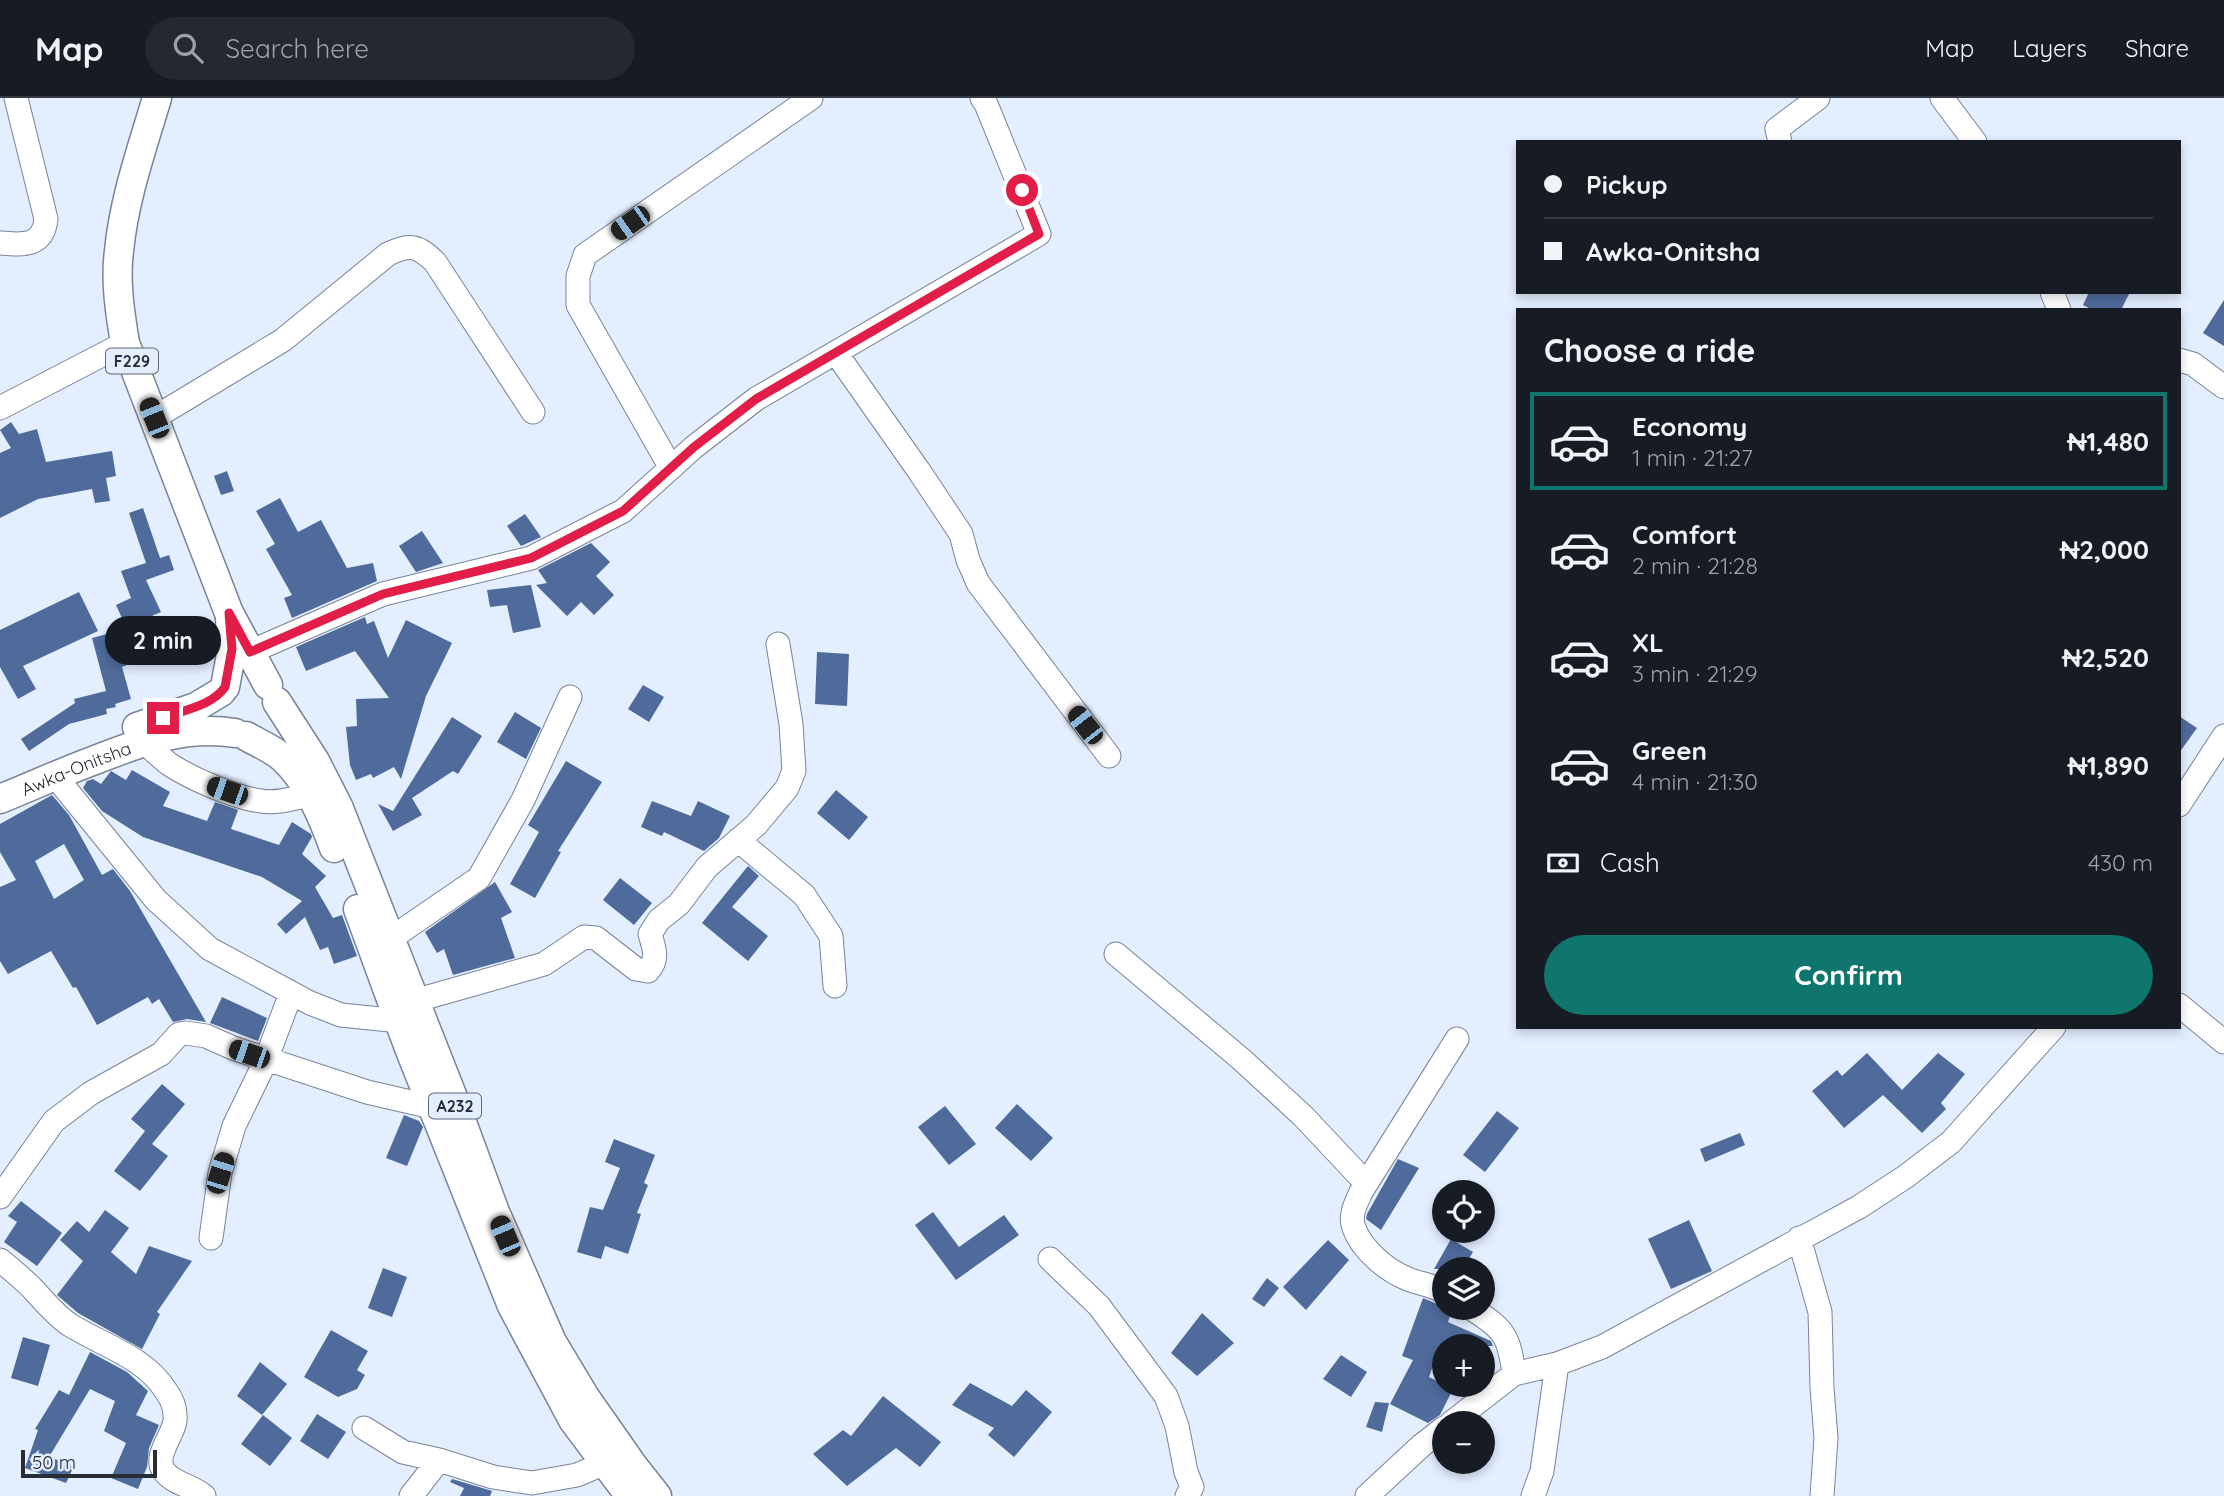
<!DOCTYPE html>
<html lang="en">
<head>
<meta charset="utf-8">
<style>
  body { margin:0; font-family:Quicksand,sans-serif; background:#242831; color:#f1f3f6; height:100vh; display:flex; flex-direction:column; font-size:26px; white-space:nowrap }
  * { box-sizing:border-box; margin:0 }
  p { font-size:23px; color:#9ea1a6 }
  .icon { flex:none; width:38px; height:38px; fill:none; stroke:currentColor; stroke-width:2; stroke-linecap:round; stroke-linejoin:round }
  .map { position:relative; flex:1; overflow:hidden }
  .sheet { position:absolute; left:1516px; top:210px; width:665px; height:721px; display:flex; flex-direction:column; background:#171b24; border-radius:0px; box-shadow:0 4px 10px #0003 }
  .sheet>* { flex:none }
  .guide { position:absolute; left:1516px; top:42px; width:665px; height:154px; border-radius:0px; box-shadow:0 4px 10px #0003; display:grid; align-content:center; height:154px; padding:0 28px; background:#171b24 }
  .fabs { position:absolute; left:1432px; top:1082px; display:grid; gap:14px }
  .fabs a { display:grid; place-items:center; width:63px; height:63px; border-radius:50%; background:#171b24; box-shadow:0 4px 10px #0003; font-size:35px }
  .scale { position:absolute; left:21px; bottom:18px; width:136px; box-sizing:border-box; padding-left:7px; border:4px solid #282d35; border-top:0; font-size:19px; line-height:24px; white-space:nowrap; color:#282d35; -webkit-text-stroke:5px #e3eeff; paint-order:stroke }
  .end { position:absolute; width:32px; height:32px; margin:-16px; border:9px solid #e11d48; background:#fff; box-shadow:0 0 0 4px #fff }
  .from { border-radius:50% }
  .bubble { position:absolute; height:49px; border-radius:24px; background:#171b24; box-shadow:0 4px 10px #0003; font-size:23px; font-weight:700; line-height:49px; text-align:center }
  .car { position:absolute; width:21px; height:42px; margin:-21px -10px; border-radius:9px; box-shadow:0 0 5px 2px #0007; background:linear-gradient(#222 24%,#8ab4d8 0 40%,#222 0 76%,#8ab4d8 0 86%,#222 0) }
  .guide b { display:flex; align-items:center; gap:24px; height:66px; font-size:26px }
  .guide b+b { border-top:2px solid #363941 }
  .guide i { width:18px; height:18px; background:#f1f3f6 }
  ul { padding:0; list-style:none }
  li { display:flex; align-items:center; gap:21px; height:98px; margin:0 14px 10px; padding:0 14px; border:4px solid transparent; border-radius:0px }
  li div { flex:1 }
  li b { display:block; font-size:26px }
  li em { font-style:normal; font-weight:700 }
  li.on { border-color:#0f766e }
  li>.icon { width:63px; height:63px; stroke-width:1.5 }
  h2 { padding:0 28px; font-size:32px; line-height:84px }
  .pay { display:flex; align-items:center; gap:18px; height:77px; padding:0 28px; font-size:26px }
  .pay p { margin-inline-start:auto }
  .button { display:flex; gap:14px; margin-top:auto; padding:14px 28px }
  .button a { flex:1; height:80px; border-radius:42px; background:#0f766e; color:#fff; font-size:28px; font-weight:700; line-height:80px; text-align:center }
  header { display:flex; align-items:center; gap:42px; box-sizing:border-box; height:98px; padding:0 35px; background:#171b24; border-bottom:2px solid #363941 }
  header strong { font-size:33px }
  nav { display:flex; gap:38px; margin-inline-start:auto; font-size:24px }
  .search { width:490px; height:63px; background:#242831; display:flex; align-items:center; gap:18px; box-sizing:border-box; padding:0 24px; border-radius:38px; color:#9ea1a6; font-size:26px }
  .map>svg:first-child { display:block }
</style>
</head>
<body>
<header>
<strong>Map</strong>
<div class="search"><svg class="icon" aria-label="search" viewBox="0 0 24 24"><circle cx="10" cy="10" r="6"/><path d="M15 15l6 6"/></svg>Search here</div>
<nav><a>Map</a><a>Layers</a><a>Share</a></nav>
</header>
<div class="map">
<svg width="2224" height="1398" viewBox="0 0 2224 1398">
  <rect width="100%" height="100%" fill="#e3eeff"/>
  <!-- building -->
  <path fill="#4f6b9b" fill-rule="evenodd" d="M 2089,194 L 2130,194 L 2121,212 L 2093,212 L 2083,207 Z
    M 2224,202 L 2224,248 L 2203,235 Z
    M 11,324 L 19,336 L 37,331 L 46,364 L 112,353 L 116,378 L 106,380 L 110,403 L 95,405 L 92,391 L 38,401 L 0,420 L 0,355 L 11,350 L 0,332 Z
    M 227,373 L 234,393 L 221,397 L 214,378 Z
    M 280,400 L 298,434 L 321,422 L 347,470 L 373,465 L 377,483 L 292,520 L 284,500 L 292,497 L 266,451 L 275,446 L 256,413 Z
    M 143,410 L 160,460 L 169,457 L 174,472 L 146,482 L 161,514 L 126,529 L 116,507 L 131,500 L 121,473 L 146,465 L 129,415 Z
    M 525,416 L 541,439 L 521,448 L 507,428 Z
    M 422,433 L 443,465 L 416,474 L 399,448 Z
    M 591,445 L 610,464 L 596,478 L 614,497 L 594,517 L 581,504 L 567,518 L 536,487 L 547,485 L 538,472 Z
    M 531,487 L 541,529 L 513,535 L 507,507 L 490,509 L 487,492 Z
    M 79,494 L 98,533 L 23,568 L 36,591 L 18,601 L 0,569 L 0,532 Z
    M 365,519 L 367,526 L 374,523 L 388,560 L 406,522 L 452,545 L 426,598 L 401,681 L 394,669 L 373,680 L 371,676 L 356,682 L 350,667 L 346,629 L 357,628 L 356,601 L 389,600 L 355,553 L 306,573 L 296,549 Z
    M 133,529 L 145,560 L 122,569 L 131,601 L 115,606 L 116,609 L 106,611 L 107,616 L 69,626 L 29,653 L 21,641 L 75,605 L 74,601 L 106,593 L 92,540 Z
    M 817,554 L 849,556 L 847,608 L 815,606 Z
    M 643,587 L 664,599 L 649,624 L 628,611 Z
    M 515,614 L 541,630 L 526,661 L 497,644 Z
    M 2179,618 L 2197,630 L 2179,655 Z
    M 452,619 L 482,638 L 458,676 L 453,673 L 412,700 L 422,717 L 393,733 L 378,706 L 393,713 Z
    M 566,663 L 602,684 L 558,753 L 561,754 L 535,800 L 510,786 L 539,734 L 528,727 Z
    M 132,672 L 170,694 L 163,708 L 207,723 L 215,704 L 238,712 L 231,731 L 279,747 L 292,724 L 311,736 L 312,739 L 302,756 L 326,778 L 315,789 L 333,820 L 342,817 L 357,858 L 334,866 L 328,849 L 320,852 L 305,819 L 286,836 L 277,826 L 302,803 L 262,779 L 143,739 L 102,713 L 83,690 L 87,683 L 93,681 L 101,686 L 111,673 L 126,682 Z
    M 836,692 L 868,719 L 849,742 L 817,715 Z
    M 52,697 L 69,717 L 102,777 L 113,771 L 130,793 L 206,924 L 187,921 L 173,924 L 159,901 L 152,906 L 148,899 L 97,927 L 76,889 L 73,890 L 51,853 L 8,876 L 0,863 L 0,789 L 16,782 L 0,754 L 0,726 ZM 64,746 L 84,782 L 54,801 L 35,763 Z
    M 652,703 L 691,718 L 698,703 L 730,718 L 719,740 L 704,753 L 664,734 L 662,738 L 641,729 Z
    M 748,768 L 759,778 L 732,809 L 768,838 L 748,863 L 702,825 Z
    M 620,780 L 652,805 L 634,827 L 603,802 Z
    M 495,784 L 512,814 L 501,820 L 515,860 L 453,877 L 444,851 L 437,855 L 425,834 Z
    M 222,899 L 267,920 L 258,943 L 210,925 Z
    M 1867,955 L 1902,992 L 1938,955 L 1965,976 L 1941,1005 L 1946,1011 L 1922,1035 L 1883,997 L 1844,1030 L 1812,993 L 1837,972 L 1842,978 Z
    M 162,986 L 185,1006 L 152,1046 L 168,1058 L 140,1093 L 114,1073 L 145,1033 L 131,1021 Z
    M 1017,1006 L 1053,1040 L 1031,1063 L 995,1030 Z
    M 945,1008 L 976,1046 L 949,1067 L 918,1029 Z
    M 1497,1013 L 1519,1030 L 1485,1074 L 1463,1057 Z
    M 404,1017 L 419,1023 L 423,1029 L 407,1068 L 386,1060 Z
    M 1740,1035 L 1745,1047 L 1705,1064 L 1700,1051 Z
    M 614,1041 L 655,1057 L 644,1085 L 648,1087 L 637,1115 L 641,1116 L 628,1156 L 605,1148 L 601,1161 L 577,1154 L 590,1109 L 603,1112 L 620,1070 L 605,1064 Z
    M 1398,1061 L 1419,1070 L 1381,1132 L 1366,1121 L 1367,1116 Z
    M 21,1103 L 62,1135 L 37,1168 L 4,1144 L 17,1124 L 8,1118 Z
    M 105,1112 L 129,1130 L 111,1154 L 136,1176 L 149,1148 L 192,1163 L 157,1214 L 160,1216 L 142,1251 L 78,1215 L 57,1197 L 83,1163 L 60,1142 L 77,1123 L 89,1134 Z
    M 933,1114 L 959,1149 L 1004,1117 L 1019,1137 L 956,1182 L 915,1127 Z
    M 1689,1122 L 1712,1173 L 1671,1191 L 1648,1141 Z
    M 1451,1141 L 1473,1154 L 1463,1171 L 1434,1171 Z
    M 1328,1142 L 1349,1162 L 1306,1212 L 1283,1189 Z
    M 383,1170 L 407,1179 L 392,1219 L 368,1210 Z
    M 1267,1180 L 1279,1190 L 1264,1209 L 1252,1201 Z
    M 1423,1200 L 1444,1209 L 1453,1209 L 1448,1224 L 1491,1243 L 1493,1248 L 1440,1248 L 1429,1279 L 1453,1291 L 1440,1317 L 1428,1325 L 1390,1306 L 1413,1262 L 1402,1258 Z
    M 1202,1215 L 1234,1245 L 1197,1278 L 1171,1255 Z
    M 331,1232 L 368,1253 L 357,1272 L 365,1277 L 357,1291 L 338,1299 L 304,1279 Z
    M 23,1239 L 50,1247 L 38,1288 L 11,1280 Z
    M 90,1254 L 127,1274 L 148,1293 L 136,1317 L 159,1327 L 149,1350 L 147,1369 L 138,1391 L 111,1380 L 126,1345 L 104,1333 L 115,1303 L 90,1291 L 49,1359 L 74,1368 L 66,1385 L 25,1370 L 38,1332 L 35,1331 L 59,1292 L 69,1297 Z
    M 1341,1257 L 1367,1274 L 1351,1299 L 1323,1281 Z
    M 260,1264 L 287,1286 L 262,1317 L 237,1298 Z
    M 970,1285 L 1012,1308 L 1026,1292 L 1052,1314 L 1014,1359 L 988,1337 L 994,1330 L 952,1307 Z
    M 883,1298 L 941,1344 L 920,1369 L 896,1350 L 847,1388 L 813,1356 L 843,1332 L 851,1338 Z
    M 1375,1304 L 1389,1305 L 1382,1334 L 1366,1329 Z
    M 317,1316 L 346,1334 L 328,1361 L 300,1343 Z
    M 263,1317 L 292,1340 L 270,1368 L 241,1346 Z
    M 452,1381 L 489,1392 L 492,1393 L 490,1398 L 460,1398 L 464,1390 L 450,1384 Z"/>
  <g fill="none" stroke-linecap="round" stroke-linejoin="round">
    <defs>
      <path id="minor" d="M 1942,0 L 1975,44
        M 1780,44 L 1777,31 L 1818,0
        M 0,145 C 23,147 43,149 46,121 L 16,0
        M 2052,194 L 2059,212
        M 836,255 L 919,373 L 961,436 L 968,462 L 978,485 L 1109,658
        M 2179,262 L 2193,266 L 2224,289
        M 0,310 L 125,245
        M 154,320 L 283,242 L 388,156 C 411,146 417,147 435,164 L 533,314
        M 671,370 L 578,207 L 578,178 L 585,157 L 811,0
        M 250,554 L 383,496 L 531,460 L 623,413 L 694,349 L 756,301 L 1039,136 L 986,6 L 982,0
        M 144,644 C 152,651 160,659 169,666 C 190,680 235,700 261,703 C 277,706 294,700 310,697
        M 55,678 L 156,802 L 210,851 L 310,905 L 341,917 L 400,923
        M 2179,707 L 2224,638
        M 738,742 L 804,797 L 831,838 L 835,888
        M 390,841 L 479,780 L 523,702 L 570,599
        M 1116,856 L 1241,961 L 1303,1018 L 1366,1085
        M 414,903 L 544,866 L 584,839 L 596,840 L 636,871 L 648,873 C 659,861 654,850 650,836 L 659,822 L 679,806 L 707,769 L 756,727 L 787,690 L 794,673 L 791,626 L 778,546
        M 2179,907 L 2224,944
        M 0,1099 L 54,1023 L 91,995 L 161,956 L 179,936 L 185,935 L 206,938 L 233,950 L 367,994 L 432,1009
        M 211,1140 L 220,1075 L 234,1028 L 266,962 L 291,895
        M 1799,1140 L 1820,1214 L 1822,1290 L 1826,1340 L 1822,1398
        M 1050,1161 L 1099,1208 L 1166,1298 L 1177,1328 L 1186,1374 L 1192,1389 L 1187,1398
        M 0,1162 C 11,1171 22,1180 32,1190 C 44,1203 55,1217 70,1227 C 102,1247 145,1259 166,1293 C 172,1301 176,1312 175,1323 C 173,1338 153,1359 164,1373 C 173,1386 192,1387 204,1398
        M 1444,1194 C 1433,1187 1420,1186 1408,1181 C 1387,1173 1362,1152 1354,1130 C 1349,1118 1356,1105 1361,1094 L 1457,941
        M 1469,1209 C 1503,1230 1509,1236 1514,1276
        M 1451,1325 L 1514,1276 L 1557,1266 L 1602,1249 L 1859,1109 L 1905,1079 L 1951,1044 L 2054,929
        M 364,1330 L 403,1354 L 439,1362 L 493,1379 L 532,1385 L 577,1377 L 605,1365
        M 411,1398 L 439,1362
        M 1367,1398 L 1422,1347 L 1444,1330
        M 1533,1398 L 1542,1373 L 1557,1266"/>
      <g id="major">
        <path d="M 157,0 C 142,50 124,101 119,153 C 115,183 120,215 125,245 L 229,515 L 268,587"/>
        <path d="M 225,589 L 232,551 L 230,521"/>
        <path d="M 277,604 L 315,663 L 338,708 L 452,997 L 495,1114 L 552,1244 L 585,1299 L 634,1369 L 657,1398"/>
        <path d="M 137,629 L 196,609 L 221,594"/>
        <path d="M 246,638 C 258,645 273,651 283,660 C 308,683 323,720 334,750"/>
        <path id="s1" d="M 0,701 C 32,688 63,674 95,662 C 141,644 185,627 235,635"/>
        <path d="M 358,811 L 409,950 L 512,1208 L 573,1322 L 630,1398"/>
      </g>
    </defs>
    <!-- minor casing -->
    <use href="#minor" stroke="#788497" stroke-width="25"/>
    <!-- major casing -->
    <use href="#major" stroke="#788497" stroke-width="31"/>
    <!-- minor -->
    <use href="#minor" stroke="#fff" stroke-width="23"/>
    <!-- major -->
    <use href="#major" stroke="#fff" stroke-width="28"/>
  </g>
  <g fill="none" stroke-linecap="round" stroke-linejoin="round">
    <!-- route -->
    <path stroke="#e11d48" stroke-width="9" d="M 163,620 C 183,612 212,608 225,589 L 232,551 L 229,515 L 250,554 L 383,496 L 531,460 L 623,413 L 694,349 L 756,301 L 1039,136 L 1022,92"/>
  </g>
  <g text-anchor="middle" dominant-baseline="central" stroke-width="7" stroke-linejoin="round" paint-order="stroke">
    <!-- shield labels -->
    <g fill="#e3eeff" stroke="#606772" stroke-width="2">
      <rect x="106" y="250.5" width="52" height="25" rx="5"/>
      <rect x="429" y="995.5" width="52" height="25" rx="5"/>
    </g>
    <g font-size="16" font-weight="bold" fill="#282d35">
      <text x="132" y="263">F229</text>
      <text x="455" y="1008">A232</text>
    </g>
    <!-- street labels -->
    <g font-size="18" fill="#282d35" stroke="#e3eeff">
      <text stroke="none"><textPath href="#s1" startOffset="82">Awka-Onitsha</textPath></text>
    </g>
  </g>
</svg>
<div class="fabs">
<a><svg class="icon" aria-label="locate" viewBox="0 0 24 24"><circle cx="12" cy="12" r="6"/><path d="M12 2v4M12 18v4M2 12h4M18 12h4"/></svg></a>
<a><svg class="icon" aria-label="layers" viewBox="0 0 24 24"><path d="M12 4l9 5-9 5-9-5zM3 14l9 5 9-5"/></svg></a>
<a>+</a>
<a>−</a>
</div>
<div class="scale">50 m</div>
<i class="end from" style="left:1022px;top:92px"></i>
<i class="end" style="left:163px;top:620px"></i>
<div class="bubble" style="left:105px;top:518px;width:116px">2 min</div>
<i class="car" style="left:630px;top:125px;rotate:235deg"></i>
<i class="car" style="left:154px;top:320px;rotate:338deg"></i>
<i class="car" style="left:1085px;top:627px;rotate:322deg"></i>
<i class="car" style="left:227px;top:693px;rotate:289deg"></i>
<i class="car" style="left:249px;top:956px;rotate:289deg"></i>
<i class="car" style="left:220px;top:1075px;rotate:17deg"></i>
<i class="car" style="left:505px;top:1138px;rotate:337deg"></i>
<div class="guide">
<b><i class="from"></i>Pickup</b>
<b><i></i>Awka-Onitsha</b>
</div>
<section class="sheet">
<h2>Choose a ride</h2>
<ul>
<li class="on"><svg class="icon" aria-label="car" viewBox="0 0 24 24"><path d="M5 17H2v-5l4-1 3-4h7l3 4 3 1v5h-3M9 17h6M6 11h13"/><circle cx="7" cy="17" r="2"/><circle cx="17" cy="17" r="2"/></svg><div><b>Economy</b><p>1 min · 21:27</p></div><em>₦1,480</em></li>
<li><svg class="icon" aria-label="car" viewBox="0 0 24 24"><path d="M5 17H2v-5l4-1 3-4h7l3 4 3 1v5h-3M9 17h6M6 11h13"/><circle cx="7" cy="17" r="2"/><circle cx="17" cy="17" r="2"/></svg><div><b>Comfort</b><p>2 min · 21:28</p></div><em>₦2,000</em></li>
<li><svg class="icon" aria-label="car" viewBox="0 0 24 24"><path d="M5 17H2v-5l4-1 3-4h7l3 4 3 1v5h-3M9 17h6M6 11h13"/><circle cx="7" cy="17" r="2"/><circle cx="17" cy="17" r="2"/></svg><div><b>XL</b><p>3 min · 21:29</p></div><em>₦2,520</em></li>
<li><svg class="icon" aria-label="car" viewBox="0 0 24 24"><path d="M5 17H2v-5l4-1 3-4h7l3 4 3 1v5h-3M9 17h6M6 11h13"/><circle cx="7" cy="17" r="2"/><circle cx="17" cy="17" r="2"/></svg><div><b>Green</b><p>4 min · 21:30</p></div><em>₦1,890</em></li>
</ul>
<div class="pay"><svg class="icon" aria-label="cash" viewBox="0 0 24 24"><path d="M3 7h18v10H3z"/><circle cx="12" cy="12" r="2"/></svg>Cash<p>430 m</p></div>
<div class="button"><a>Confirm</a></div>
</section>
</div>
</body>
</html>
